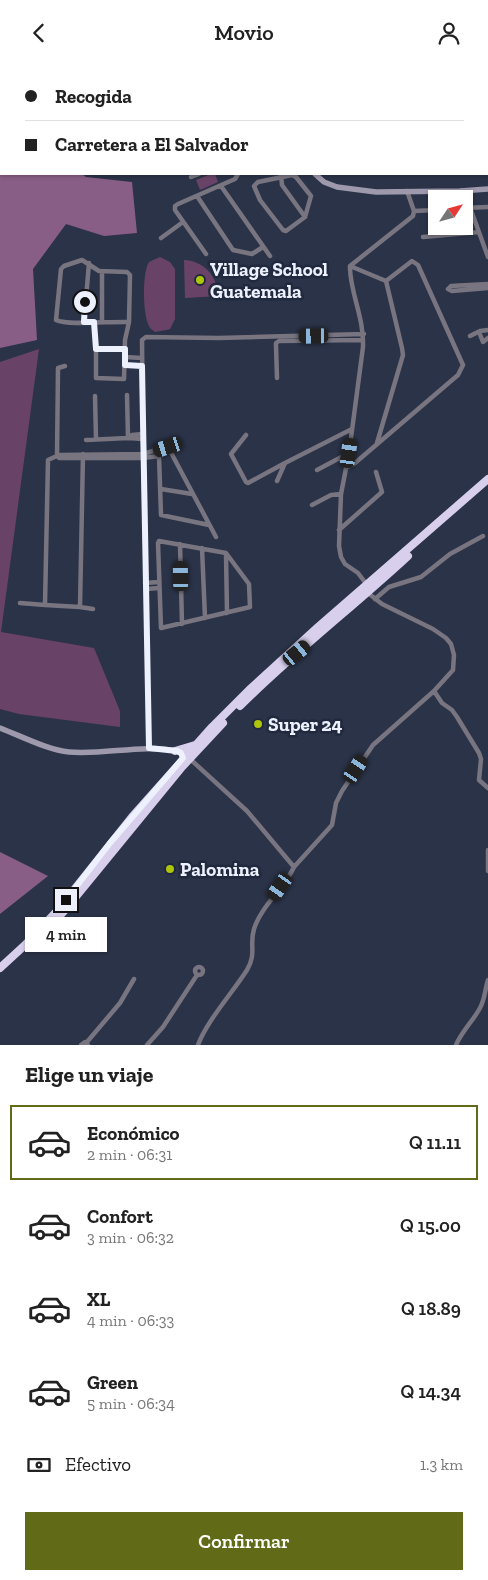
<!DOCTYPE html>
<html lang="es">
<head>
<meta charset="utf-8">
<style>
  body { margin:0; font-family:"Zilla Slab",serif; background:#f6f6f6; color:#222; height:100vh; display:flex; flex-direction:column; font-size:19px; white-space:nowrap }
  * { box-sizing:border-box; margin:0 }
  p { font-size:16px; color:#767676 }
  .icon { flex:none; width:28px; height:28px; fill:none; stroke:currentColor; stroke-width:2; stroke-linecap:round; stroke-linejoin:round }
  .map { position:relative; height:980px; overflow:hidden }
  .side { display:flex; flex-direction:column; background:#fff; flex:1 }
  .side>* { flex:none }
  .top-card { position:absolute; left:0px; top:0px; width:489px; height:110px; box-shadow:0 1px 4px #0004; display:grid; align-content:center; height:110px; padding:0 25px; background:#fff }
  .needle { width:32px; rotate:54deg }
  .tools { position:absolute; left:428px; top:125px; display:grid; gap:10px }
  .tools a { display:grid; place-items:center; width:45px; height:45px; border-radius:0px; background:#fff; box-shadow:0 1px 4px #0004; font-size:25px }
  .end { position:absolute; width:22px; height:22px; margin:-11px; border:6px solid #edf1fd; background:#111; box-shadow:0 0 0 2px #111 }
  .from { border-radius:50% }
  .bubble { position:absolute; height:35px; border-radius:0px; background:#fff; box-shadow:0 1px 4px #0004; font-size:16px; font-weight:600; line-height:35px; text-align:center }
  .car { position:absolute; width:15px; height:30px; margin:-15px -8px; border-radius:6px; box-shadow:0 0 4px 1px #0007; background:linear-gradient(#222 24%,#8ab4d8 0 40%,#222 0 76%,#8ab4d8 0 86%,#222 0) }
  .top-card b { display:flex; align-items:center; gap:18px; height:48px; font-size:19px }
  .top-card b+b { border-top:1px solid #e0e0e0 }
  .top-card i { width:12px; height:12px; background:#222 }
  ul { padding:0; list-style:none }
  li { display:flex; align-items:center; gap:15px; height:75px; margin:0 10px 8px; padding:0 15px; border:2px solid transparent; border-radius:0px }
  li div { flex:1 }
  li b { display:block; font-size:19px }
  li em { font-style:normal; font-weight:600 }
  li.current { border-color:#616b17 }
  li>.icon { width:45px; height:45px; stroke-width:1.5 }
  h2 { padding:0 25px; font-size:22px; line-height:60px }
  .pay { display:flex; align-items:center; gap:12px; height:55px; padding:0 25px; font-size:19px }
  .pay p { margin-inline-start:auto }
  .action { display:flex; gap:10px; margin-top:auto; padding:10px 25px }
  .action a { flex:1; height:58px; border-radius:0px; background:#616b17; color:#fff; font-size:20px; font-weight:600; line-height:58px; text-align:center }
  header { display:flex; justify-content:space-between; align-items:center; height:65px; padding:0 25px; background:#fff; font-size:22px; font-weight:600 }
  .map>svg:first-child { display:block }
</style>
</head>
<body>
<header><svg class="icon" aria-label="back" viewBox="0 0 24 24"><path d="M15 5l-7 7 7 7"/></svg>Movio<svg class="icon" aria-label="person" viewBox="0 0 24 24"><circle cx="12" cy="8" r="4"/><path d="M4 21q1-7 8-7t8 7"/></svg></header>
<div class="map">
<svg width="488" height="980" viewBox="0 0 488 980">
  <rect width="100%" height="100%" fill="#2b3348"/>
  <!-- green -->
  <path fill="#694367" d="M 211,109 L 215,109 L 218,117 L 200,125 L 196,115 Z
    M 160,192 L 170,197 L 175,204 L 175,254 L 170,264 L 166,265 L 155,267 L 151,264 C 142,255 142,207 149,197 Z
    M 184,195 C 205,196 217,212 219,231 L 185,233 Z
    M 39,284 L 1,567 L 94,583 L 120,646 L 120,662 L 19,649 L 0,644 L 0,297 Z"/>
  <!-- forest -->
  <path fill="#895e86" d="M 0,0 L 135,0 L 135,1 L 1,1 L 1,109 L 82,109 L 86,112 L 132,117 L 137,168 L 104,171 L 66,159 L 33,204 L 37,275 L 0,283 Z
    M 279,0 L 488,0 L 488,61 L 488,1 Z
    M 0,787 L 48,811 L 0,849 Z"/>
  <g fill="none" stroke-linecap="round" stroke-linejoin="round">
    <!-- street -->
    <path stroke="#787580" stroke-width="4.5" d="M 24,0 L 25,1
      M 184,0 L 185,1
      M 210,1 L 212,0
      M 281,109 L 282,120 L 305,152
      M 292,110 L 296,112 L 311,131 L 305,152 L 286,166 L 283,165 L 260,135 L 254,121 L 258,117 Z
      M 191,112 L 199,109
      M 221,121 L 270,191
      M 460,126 L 467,134 L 488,192
      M 197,131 L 233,185 L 252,189 L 263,182
      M 464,143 L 488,142
      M 414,146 L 436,145
      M 423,172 L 479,167
      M 161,173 L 183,157
      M 206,189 L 175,145 L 175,141 L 178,139 L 235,114 L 238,109
      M 350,201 L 386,216
      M 448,224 L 452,226 L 488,223
      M 448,224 L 451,221 L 488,219
      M 102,256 L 102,206
      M 84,257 L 89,198
      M 94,257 L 96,284 L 96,313 L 124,314 L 125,275 L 129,257 L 130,210 L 127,207 L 99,206 L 82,195 L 64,201 L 61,204 L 56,255 C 68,261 113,256 129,257
      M 479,267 L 483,277 L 488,273
      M 470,271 L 480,266 L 488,265
      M 96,284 L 125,284
      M 125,292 L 142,293
      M 125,300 L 142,301
      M 277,313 L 276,281 L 276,278 L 279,276 L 363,275
      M 127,330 L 128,373
      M 95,331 L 96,374
      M 246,370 L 231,389 L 246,417 L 248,418 L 285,398
      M 128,373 L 132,370 L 143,369
      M 86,375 L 128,373 L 143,374
      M 377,378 L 403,290 L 402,283 L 386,216
      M 168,382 L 216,472
      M 83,389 L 80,542 L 45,540 L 48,395 L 59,390 L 143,389 L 179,378
      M 57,391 L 59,393 L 143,393 L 159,391 L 161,450 L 209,460
      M 57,391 L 58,303 L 65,301
      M 346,403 L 355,398 L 458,310 L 463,300 L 418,200 L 412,196 L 386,216
      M 317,405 L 349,388
      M 277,416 L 285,398 L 352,364
      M 161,424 L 192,429
      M 312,440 L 331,430 L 341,429
      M 339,465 L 382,427 L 376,407
      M 159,476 L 226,488 L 249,519 L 250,542 L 161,563 L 158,478 Z
      M 180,479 L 182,559
      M 202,483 L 205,553
      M 226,489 L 227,548
      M 145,518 L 159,517
      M 367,520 L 358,508 L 345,499 L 341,492 L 339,481 L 341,429 L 349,388 L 363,282 C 364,252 351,230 350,204 L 350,201 L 413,151 L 414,146 L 407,126
      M 146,524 L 159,523
      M 375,534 L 389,522 L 421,512 L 450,489 L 483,471
      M 20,538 L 45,540
      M 80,542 L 93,544
      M 434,626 L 442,638 L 452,645 L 457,652 L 479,688 L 481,694 L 479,715 L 488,723
      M 149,683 L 143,374 L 142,275 L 146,272 L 219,273 L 364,269
      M 190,694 L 247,746 L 294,802
      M 488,785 L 488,806
      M195 906a4 4 0 1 1 8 0a4 4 0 1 1-8 0Z
      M 87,977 L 120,938 L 134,914
      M 81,980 L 85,977 L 88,980
      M 147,980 L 163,962 L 197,910
      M 198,980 C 206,957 233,927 247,905 C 257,888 249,880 254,864 C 261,841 284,824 294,802 L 332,760 L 336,738 L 342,726 L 373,680 L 434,626 L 453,605 L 454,590 L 451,579 L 446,573 L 433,564 L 382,539 L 368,528
      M 456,980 C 462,966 473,956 480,943 C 485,934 485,924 488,915"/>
    <!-- secondary -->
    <path stroke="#9e99ac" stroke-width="5.5" d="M 227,0 L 228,1
      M 315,109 L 324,117 L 337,122 L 376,127 L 460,126 L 488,124
      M 0,663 C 21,671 48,685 69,687 C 106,690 141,679 178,686"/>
    <!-- highway -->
    <path stroke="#d7cfeb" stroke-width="8" d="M 240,641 C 293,588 353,542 408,491
      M 175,686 L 195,680
      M 34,879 L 65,845 L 182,702 L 223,658
      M 0,903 L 25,880 L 58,845 L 132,752 L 212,662 L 249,625 L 318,562 L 488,414"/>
  </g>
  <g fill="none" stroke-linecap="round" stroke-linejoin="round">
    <!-- route -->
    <path stroke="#edf1fd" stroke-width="6" d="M 66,835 L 110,778 L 183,693 L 181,688 L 177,686 L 149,683 L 142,301 L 125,300 L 125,284 L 96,284 L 94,257 L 84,257 L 85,237"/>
  </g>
  <!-- markers -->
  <g fill="#aec50a" stroke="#21293e" stroke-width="2">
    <circle cx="200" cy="215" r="5"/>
    <circle cx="258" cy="659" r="5"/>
    <circle cx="170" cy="804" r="5"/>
  </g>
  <g text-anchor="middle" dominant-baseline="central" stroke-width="5" stroke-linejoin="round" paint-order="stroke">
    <!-- poi labels -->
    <g font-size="19" font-weight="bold" fill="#edf1fd" stroke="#21293e" text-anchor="start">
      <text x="210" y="204">Village School<tspan x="210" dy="22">Guatemala</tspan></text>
      <text x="268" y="659">Super 24</text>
      <text x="180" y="804">Palomina</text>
    </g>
  </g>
</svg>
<div class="tools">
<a><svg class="needle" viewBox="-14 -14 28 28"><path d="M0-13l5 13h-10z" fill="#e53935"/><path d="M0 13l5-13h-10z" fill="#767676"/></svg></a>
</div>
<i class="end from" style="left:85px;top:237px"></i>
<i class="end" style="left:66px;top:835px"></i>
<div class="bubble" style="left:25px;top:852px;width:82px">4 min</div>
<i class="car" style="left:314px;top:271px;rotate:269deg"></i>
<i class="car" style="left:168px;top:382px;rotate:252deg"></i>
<i class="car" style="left:349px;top:388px;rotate:8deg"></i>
<i class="car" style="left:181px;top:511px;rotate:359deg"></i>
<i class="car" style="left:297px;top:588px;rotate:51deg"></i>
<i class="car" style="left:356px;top:704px;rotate:33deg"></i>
<i class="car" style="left:280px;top:822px;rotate:215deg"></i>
<div class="top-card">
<b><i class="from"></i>Recogida</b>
<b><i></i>Carretera a El Salvador</b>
</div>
</div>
<section class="side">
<h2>Elige un viaje</h2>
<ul>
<li class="current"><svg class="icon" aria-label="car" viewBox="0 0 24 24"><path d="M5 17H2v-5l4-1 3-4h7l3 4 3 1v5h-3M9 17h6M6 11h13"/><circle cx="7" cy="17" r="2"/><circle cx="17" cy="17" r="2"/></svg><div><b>Económico</b><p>2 min · 06:31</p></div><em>Q 11.11</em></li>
<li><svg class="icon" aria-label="car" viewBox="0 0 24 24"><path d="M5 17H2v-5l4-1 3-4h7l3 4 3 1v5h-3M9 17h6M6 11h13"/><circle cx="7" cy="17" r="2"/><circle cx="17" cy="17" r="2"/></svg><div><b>Confort</b><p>3 min · 06:32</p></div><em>Q 15.00</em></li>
<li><svg class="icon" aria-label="car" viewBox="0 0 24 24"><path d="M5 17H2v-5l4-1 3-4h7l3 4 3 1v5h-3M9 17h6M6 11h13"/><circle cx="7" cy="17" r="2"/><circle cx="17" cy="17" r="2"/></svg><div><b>XL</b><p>4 min · 06:33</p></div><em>Q 18.89</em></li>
<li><svg class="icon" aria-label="car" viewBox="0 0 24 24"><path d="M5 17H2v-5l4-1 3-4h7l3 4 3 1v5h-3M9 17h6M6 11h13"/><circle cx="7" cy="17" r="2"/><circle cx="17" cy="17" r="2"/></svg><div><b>Green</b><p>5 min · 06:34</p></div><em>Q 14.34</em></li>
</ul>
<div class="pay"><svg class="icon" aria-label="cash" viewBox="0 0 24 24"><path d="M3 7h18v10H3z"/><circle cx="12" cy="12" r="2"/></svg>Efectivo<p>1.3 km</p></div>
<div class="action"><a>Confirmar</a></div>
</section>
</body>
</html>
